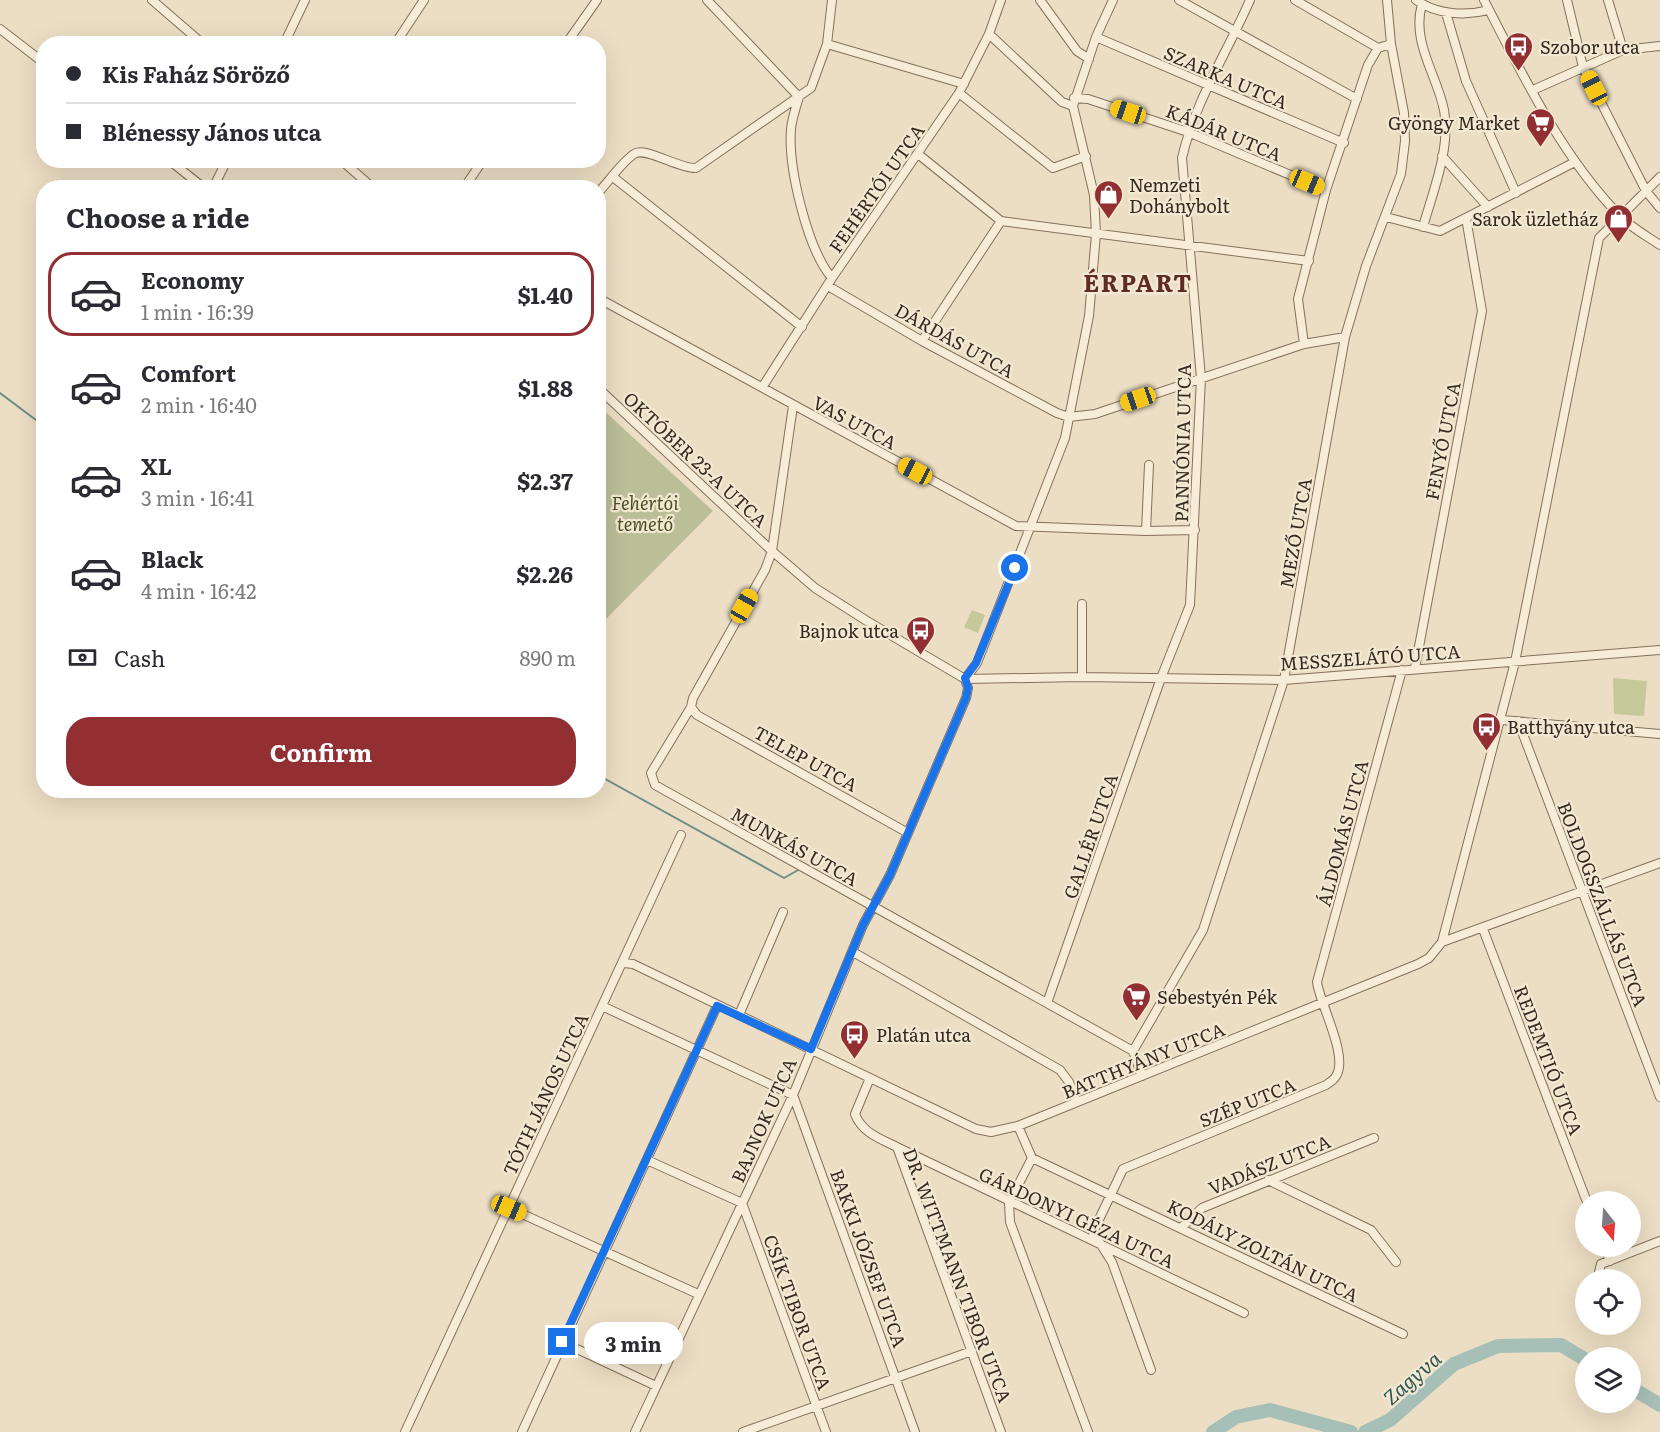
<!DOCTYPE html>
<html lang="en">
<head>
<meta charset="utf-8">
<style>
  body { margin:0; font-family:Literata,serif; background:#f2f2f3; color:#2b2b33; height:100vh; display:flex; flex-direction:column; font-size:22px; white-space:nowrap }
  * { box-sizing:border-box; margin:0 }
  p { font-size:20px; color:#7c7c81 }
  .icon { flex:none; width:33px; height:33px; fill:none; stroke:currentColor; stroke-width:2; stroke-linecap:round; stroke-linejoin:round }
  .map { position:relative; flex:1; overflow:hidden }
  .panel { position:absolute; left:36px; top:180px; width:570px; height:618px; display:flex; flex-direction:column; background:#fff; border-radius:24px; box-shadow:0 6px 24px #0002 }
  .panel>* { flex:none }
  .top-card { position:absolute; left:36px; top:36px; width:570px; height:132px; border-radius:24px; box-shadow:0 6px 24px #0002; display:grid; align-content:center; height:132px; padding:0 30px; background:#fff }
  .needle { width:39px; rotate:163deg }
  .tools { position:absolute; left:1575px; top:1191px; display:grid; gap:12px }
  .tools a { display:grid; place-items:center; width:66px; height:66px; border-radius:50%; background:#fff; box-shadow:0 6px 24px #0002; font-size:30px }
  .end { position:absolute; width:27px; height:27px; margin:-14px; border:8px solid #1a73e8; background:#fff; box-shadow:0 0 0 3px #fff }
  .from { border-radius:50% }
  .bubble { position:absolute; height:42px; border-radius:21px; background:#fff; box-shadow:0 6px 24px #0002; font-size:20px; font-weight:700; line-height:42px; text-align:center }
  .car { position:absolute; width:18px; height:36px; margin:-18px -9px; border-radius:8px; box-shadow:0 0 4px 2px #0007; background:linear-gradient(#f5c518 24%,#345 0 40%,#f5c518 0 76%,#345 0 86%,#f5c518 0) }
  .top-card b { display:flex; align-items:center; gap:21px; height:57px; font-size:22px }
  .top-card b+b { border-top:2px solid #e1e1e2 }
  .top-card i { width:15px; height:15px; background:#2b2b33 }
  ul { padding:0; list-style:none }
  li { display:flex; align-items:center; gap:18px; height:84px; margin:0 12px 9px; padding:0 18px; border:3px solid transparent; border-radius:24px }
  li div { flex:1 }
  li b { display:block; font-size:22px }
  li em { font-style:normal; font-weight:700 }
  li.current { border-color:#912f33 }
  li>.icon { width:54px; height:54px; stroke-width:1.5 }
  h2 { padding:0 30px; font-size:27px; line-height:72px }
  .pay { display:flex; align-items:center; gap:15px; height:66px; padding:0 30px; font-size:22px }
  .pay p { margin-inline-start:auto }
  .primary-button { display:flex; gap:12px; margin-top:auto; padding:12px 30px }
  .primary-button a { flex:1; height:69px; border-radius:24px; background:#912f33; color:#fff; font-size:24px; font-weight:700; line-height:69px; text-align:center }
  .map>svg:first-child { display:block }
</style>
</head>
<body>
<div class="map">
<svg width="1660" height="1432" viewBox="0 0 1660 1432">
  <rect width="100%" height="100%" fill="#ecdec4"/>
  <!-- green -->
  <path fill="#c5c999" d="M 972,610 L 985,615 L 978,633 L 964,627 Z
    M 1613,678 L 1647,681 L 1644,716 L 1614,714 Z"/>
  <!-- cemetery -->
  <path fill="#bbbe97" d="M 599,406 L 713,511 L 599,626 L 598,626 Z"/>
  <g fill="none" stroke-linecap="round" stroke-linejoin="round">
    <!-- stream -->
    <path stroke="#6d8d84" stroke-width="2" d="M 0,393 L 44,426
      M 598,775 L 784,878 L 800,869"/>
    <!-- river -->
    <path stroke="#a6bfb7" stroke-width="14" d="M 1630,1387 L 1660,1405
      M 1213,1432 L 1236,1417 L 1270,1410 L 1351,1432
      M 1365,1432 L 1390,1420 L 1454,1364 L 1498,1346 L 1561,1345 L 1586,1360"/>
    <defs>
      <path id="minor" d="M 152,0 L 203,44
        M 707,0 L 799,97 C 796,107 792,118 791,129 C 788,167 807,249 832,278
        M 1040,0 L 1077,51 L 1089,59
        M 1179,0 L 1357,99
        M 1295,0 L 1378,48
        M 1416,0 C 1437,15 1466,16 1489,10
        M 1484,0 C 1522,74 1561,155 1619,215 C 1630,227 1647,236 1660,245
        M 1567,0 L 1583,67 L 1646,191 L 1660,208
        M 1608,0 L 1623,50
        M 1422,4 C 1411,42 1437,75 1444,110 C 1451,148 1433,191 1423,227
        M 1446,13 L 1466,81 L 1516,193
        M 0,29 L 44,63
        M 989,34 L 1062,102 L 1073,106
        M 1096,37 L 1344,143
        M 284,44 L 305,0
        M 395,44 L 424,0
        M 566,44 L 597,0
        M 827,44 L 964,84
        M 1533,90 L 1623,50 L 1660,46
        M 959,93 L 1053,168 L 1086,156
        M 1074,98 L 1088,99 L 1188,132 L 1326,190
        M 918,154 L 1001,221 L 1309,261
        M 1442,156 L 1488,207
        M 169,160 L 204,188
        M 341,160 L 373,188
        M 613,177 L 802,327
        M 213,188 L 227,160
        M 464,188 L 483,160
        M 598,193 C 609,181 621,163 634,154 C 645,146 679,169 696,168 L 811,88 L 827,44 L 832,0
        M 1386,217 L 1440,231 L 1575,162
        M 828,286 L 922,341 L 1057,413 L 1069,417 L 1095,414 L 1304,344 L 1345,337
        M 598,298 L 1016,526 L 1146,531 L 1195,530
        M 922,341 L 1001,221
        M 1304,344 L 1298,299 L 1326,190 L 1368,65 L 1378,48 L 1391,44
        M 763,386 L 832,278 L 959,93 L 989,34 L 1001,0
        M 598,388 L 772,551 L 815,588 L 867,621 L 965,679 L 1082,677 L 1082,604
        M 793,406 L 772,551 L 765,570 L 693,698 L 691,707 L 651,773 L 655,785 L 1133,1051 L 1142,1076
        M 1146,531 L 1149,465
        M 1415,668 L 1482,311 L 1466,218
        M 1082,677 L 1284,680 L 1660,650
        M 965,679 L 977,663 L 1065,438 L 1089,316 L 1096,234 L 1094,195 L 1073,106 L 1096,37 L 1113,0
        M 691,707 L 697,715 L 908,833
        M 1502,720 L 1660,734
        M 1518,721 L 1660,1097
        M 1483,929 L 1587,1202
        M 1442,942 L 1660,863
        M 853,952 L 1060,1070 L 1069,1082 L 1077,1102
        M 624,963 L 633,964 L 976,1129 L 991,1132 L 1018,1126 L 1418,964 L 1429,958 L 1442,942 L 1515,662 L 1599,238 L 1660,177
        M 1047,1003 L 1161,678 L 1190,605 L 1201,378 L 1182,158 C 1195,101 1227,53 1250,0
        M 602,1006 L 793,1095 L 915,1432
        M 739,1015 L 783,912
        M 1133,1051 L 1203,930 L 1284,680 L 1345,337 L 1366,266 L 1401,174 L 1405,141 L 1404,113 L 1391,44 L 1387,0
        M 870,1078 L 855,1114 C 862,1133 881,1139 897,1147 L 1001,1432
        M 1018,1126 L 1032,1158 L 1009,1203 L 1010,1222 L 1088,1432
        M 897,1147 L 1244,1313
        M 1032,1158 L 1403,1334
        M 647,1160 L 742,1203 L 826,1432
        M 1268,1180 L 1371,1230 L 1396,1262
        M 509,1208 L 698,1294
        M 1181,1228 L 1202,1208 L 1374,1138
        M 1604,1246 L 1610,1261
        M 1597,1280 L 1601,1264 L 1660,1241
        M 562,1342 L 656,1386
        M 1151,1370 L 1112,1262 L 1093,1232 L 1123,1169 L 1326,1085 C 1329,1083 1334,1080 1336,1076 C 1349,1056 1320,1005 1317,982 L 1402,670
        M 405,1432 L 681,835
        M 522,1432 L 717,1006
        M 635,1432 L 793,1095 L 863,925 L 890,875 L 966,698 L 968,688 L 965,679
        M 743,1432 L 972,1351"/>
    </defs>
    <!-- minor casing -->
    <use href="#minor" stroke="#85705c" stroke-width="10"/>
    <!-- minor -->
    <use href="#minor" stroke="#f7ecd7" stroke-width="8"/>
  </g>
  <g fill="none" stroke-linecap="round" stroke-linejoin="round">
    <!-- route -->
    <path stroke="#1a73e8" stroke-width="8" d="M 562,1342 L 717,1006 L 811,1049 L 863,925 L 890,875 L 966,698 L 968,688 L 965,678 L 976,663 L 1015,568"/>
  </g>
  <!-- icons -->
  <defs>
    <symbol id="bus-pin" viewBox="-11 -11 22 30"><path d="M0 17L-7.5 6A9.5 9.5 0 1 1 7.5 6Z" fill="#912f33" stroke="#f3e9d3"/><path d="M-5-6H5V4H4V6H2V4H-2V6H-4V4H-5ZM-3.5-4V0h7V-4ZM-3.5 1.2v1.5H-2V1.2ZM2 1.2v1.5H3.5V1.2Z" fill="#fff"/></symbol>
    <symbol id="supermarket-pin" viewBox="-11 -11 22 30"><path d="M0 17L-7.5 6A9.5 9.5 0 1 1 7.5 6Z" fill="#912f33" stroke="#f3e9d3"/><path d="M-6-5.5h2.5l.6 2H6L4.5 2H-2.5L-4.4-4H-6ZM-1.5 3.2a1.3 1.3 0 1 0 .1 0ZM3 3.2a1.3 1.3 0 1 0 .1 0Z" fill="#fff"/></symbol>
    <symbol id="shop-pin" viewBox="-11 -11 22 30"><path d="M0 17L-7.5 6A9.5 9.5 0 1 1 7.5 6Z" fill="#912f33" stroke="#f3e9d3"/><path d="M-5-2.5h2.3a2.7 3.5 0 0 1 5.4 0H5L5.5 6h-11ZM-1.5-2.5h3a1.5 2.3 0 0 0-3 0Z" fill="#fff"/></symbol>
  </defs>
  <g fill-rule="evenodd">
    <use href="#bus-pin" x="1502" y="30" width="33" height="45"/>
    <use href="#supermarket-pin" x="1524" y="106" width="33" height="45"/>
    <use href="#shop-pin" x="1092" y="178" width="33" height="45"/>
    <use href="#shop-pin" x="1602" y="202" width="33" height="45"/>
    <use href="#bus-pin" x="904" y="614" width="33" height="45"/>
    <use href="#bus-pin" x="1470" y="710" width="33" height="45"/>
    <use href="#supermarket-pin" x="1120" y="980" width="33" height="45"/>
    <use href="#bus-pin" x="838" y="1018" width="33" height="45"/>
  </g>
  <g text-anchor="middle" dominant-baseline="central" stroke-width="4.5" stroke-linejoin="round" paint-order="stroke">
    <!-- poi labels -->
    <g font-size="18" fill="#36291f" stroke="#f3e9d3" text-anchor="start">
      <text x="1540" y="46">Szobor utca</text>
      <text x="1520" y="122" text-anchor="end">Gyöngy Market</text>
      <text x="1129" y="184">Nemzeti<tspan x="1129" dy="21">Dohánybolt</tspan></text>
      <text x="1598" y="218" text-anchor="end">Sarok üzletház</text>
      <text x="899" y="630" text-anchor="end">Bajnok utca</text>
      <text x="1507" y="726">Batthyány utca</text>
      <text x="1157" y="996">Sebestyén Pék</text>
      <text x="876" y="1034">Platán utca</text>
    </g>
    <!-- street labels -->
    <g font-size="18" fill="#36291f" stroke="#f3e9d3">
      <text transform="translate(1226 77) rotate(23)">SZARKA UTCA</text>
      <text transform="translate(1224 132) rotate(22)">KÁDÁR UTCA</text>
      <text transform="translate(876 188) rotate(-55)">FEHÉRTÓI UTCA</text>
      <text transform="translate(955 340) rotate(29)">DÁRDÁS UTCA</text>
      <text transform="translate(855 422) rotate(28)">VAS UTCA</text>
      <text transform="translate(1442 441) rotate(-79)">FENYŐ UTCA</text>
      <text transform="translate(1182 443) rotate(-89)">PANNÓNIA UTCA</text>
      <text transform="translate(696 459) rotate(43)">OKTÓBER 23-A UTCA</text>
      <text transform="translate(1295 533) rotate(-80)">MEZŐ UTCA</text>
      <text transform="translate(1370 657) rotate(-4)">MESSZELÁTÓ UTCA</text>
      <text transform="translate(806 758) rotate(29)">TELEP UTCA</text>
      <text transform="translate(1342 833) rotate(-75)">ÁLDOMÁS UTCA</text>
      <text transform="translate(1090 836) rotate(-71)">GALLÉR UTCA</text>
      <text transform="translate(795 846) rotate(29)">MUNKÁS UTCA</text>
      <text transform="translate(1603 904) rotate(69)">BOLDOGSZÁLLÁS UTCA</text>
      <text transform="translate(1143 1060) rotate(-22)">BATTHYÁNY UTCA</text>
      <text transform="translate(1549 1060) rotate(69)">REDEMTIÓ UTCA</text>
      <text transform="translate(545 1094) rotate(-65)">TÓTH JÁNOS UTCA</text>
      <text transform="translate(1247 1102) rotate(-22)">SZÉP UTCA</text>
      <text transform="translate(763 1120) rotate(-66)">BAJNOK UTCA</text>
      <text transform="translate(1269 1164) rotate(-22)">VADÁSZ UTCA</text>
      <text transform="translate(1077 1217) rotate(25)">GÁRDONYI GÉZA UTCA</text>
      <text transform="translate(1263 1250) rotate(26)">KODÁLY ZOLTÁN UTCA</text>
      <text transform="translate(869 1258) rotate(70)">BAKKI JÓZSEF UTCA</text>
      <text transform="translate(958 1275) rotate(69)">DR. WITTMANN TIBOR UTCA</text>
      <text transform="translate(798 1312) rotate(70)">CSÍK TIBOR UTCA</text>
    </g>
    <!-- park labels -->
    <g font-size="18" font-style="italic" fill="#485126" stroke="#f3e9d3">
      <text x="645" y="502">Fehértói<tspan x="645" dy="21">temető</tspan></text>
    </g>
    <!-- water labels -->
    <g font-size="20" font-style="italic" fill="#2f5551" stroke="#f3e9d3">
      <text transform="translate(1411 1377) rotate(-41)">Zagyva</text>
    </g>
    <!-- district labels -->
    <g font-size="24" font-weight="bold" letter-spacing="1.5" fill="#602b21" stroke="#f3e9d3">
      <text x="1138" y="281">ÉRPART</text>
    </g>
  </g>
</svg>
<div class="tools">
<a><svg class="needle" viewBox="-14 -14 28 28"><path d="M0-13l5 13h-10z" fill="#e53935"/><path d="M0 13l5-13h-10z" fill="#7c7c81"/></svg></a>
<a><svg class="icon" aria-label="locate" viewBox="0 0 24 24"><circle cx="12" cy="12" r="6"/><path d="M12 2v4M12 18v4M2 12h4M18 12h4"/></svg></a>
<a><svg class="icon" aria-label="layers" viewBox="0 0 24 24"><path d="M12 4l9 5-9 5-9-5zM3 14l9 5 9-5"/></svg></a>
</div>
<i class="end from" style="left:1015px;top:568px"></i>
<i class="end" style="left:562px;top:1342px"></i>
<div class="bubble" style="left:584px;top:1322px;width:99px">3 min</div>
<i class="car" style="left:1594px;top:88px;rotate:333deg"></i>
<i class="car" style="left:1128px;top:112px;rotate:288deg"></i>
<i class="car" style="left:1307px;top:182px;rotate:113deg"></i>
<i class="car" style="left:1138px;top:399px;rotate:251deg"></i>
<i class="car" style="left:915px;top:471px;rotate:298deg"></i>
<i class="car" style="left:744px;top:606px;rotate:29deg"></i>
<i class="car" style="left:509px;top:1208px;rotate:113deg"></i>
<div class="top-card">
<b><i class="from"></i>Kis Faház Söröző</b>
<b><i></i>Blénessy János utca</b>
</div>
<section class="panel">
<h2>Choose a ride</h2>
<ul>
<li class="current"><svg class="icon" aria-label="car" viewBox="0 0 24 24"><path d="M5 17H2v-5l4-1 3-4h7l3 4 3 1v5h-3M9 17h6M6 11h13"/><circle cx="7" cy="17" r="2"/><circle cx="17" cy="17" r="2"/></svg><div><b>Economy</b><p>1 min · 16:39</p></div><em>$1.40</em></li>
<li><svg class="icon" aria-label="car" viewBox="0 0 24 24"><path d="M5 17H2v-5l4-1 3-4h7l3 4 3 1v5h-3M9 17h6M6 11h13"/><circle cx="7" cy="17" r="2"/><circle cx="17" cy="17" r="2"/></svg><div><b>Comfort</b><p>2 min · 16:40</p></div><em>$1.88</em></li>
<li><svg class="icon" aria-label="car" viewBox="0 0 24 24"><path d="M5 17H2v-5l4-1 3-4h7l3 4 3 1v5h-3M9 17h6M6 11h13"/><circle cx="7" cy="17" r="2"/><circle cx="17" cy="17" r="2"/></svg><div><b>XL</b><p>3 min · 16:41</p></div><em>$2.37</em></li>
<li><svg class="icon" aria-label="car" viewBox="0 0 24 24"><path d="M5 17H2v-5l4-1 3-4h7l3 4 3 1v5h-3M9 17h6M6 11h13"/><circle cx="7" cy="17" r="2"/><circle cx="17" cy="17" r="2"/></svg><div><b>Black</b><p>4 min · 16:42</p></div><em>$2.26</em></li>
</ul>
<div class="pay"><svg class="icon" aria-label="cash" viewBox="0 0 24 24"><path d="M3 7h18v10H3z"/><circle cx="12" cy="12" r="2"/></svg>Cash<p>890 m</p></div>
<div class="primary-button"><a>Confirm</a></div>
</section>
</div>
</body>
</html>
